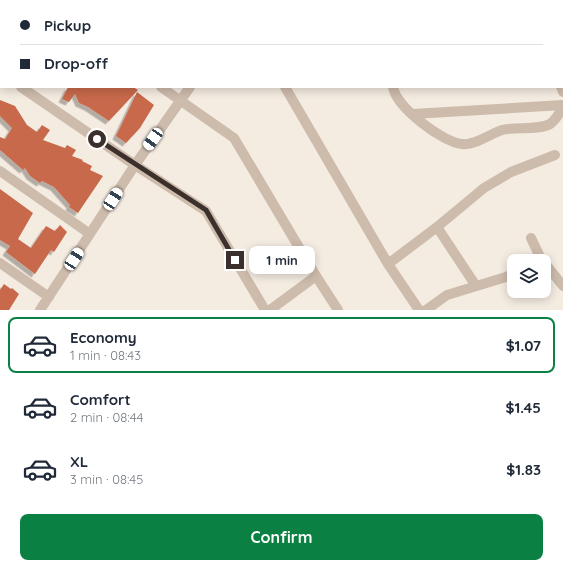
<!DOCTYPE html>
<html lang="en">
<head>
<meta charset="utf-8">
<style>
  body { margin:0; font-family:Quicksand,sans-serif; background:#f6f6f7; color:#1f2937; height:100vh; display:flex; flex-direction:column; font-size:15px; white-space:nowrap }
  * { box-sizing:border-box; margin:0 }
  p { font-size:13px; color:#747a83 }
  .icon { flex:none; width:22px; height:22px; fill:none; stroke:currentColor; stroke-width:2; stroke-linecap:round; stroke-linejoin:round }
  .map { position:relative; height:310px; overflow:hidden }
  .drawer { display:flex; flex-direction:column; background:#fff; flex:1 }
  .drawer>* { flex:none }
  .top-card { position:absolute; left:0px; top:0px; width:563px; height:88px; box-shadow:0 2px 10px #0003; display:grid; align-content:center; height:88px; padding:0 20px; background:#fff }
  .fabs { position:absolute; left:507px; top:254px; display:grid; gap:8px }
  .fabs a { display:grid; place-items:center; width:44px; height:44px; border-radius:8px; background:#fff; box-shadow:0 2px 10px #0003; font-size:20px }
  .end { position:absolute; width:18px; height:18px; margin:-9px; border:5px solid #3b302b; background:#fff; box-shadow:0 0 0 2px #fff }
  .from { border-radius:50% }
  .bubble { position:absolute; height:28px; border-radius:8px; background:#fff; box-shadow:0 2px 10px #0003; font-size:13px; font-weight:700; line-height:28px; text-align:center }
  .car { position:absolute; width:12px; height:24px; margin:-12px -6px; border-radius:5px; box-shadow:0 0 3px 1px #0007; background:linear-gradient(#fff 24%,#345 0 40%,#fff 0 76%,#345 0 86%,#fff 0) }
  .top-card b { display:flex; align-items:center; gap:14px; height:38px; font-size:15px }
  .top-card b+b { border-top:1px solid #e0e1e3 }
  .top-card i { width:10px; height:10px; background:#1f2937 }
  ul { padding:7px 0 0; list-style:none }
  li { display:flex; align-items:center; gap:12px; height:56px; margin:0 8px 6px; padding:0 12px; border:2px solid transparent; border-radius:8px }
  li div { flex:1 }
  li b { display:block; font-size:15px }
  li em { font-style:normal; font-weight:700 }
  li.active { border-color:#0b8043 }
  li>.icon { width:36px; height:36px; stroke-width:1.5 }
  .action { display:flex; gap:8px; margin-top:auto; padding:8px 20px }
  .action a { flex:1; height:46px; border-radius:8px; background:#0b8043; color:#fff; font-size:16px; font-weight:700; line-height:46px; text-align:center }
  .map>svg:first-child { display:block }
</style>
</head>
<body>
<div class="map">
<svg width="563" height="310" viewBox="0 0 563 310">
  <defs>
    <filter id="shadow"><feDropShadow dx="-3.5" dy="3.5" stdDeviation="0" flood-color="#0004"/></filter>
  </defs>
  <rect width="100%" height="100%" fill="#f4ebe1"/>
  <!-- building -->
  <path fill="#c8694b" filter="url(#shadow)" d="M 68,87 L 133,87 L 138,90 L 109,121 L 88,107 L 79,103 L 75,94 L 69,102 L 62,99 Z
    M 137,92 L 154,105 L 140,128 L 126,143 L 116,136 Z
    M 0,100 L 15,106 L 27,125 L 37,132 L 42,125 L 50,130 L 43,140 L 65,148 L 67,145 L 76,150 L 72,156 L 83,160 L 82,161 L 92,166 L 90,170 L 103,176 L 78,213 L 69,207 L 70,205 L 54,187 L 42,181 L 40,183 L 30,176 L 25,168 L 23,170 L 0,150 L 0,137 L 5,139 L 12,128 L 0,116 Z
    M 0,189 L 33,213 L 18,239 L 31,248 L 46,226 L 55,231 L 60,225 L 67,232 L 54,252 L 51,250 L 35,274 L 6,252 L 10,246 L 0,240 Z
    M 4,284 L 11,289 L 12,288 L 19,294 L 9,310 L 0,310 L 0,290 Z"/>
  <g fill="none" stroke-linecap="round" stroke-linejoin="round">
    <!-- street -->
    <path stroke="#cdbbac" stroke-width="10" d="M 34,0 L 36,1
      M 167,0 L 169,1
      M 303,0 L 304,1
      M 250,1 L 250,0
      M 494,1 L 506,0
      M 0,73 L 1,74
      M 21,87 L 135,165 L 206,211 L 265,310
      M 161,87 L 234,138 L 316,276 L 338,310
      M 285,87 L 388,264 L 419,310
      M 393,87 C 396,107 442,142 462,144 C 474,146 490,134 502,130 C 516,126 537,131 550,124 C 556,120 560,112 563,107
      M 561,87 L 563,92
      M 413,114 L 563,105
      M 0,171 L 90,234
      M 437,227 L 476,286
      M 531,238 L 541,259 L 537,261
      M 544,262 L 563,286
      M 0,263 L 49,297
      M 388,264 L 437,227 L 484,188 L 511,172 L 555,155
      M 40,310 L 135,165 L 190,87
      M 270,310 L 316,276
      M 426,310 L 447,295 L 506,277 L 514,273"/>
  </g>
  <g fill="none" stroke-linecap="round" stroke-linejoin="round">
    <!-- route -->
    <path stroke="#3b302b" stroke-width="5" d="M 97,139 L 206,210 L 235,260"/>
  </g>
</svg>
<div class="fabs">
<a><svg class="icon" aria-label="layers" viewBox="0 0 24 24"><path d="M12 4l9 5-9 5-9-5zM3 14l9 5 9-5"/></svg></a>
</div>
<i class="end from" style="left:97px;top:139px"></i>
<i class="end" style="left:235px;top:260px"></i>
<div class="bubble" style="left:249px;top:246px;width:66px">1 min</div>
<i class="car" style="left:153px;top:139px;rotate:215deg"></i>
<i class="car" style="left:113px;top:199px;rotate:33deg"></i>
<i class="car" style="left:74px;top:259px;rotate:33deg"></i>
<div class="top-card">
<b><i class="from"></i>Pickup</b>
<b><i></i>Drop-off</b>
</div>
</div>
<section class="drawer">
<ul>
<li class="active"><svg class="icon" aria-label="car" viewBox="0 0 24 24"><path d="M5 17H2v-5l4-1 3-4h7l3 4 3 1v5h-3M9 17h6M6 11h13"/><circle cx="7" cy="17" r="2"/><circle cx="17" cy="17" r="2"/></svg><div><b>Economy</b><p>1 min · 08:43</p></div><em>$1.07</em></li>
<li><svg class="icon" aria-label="car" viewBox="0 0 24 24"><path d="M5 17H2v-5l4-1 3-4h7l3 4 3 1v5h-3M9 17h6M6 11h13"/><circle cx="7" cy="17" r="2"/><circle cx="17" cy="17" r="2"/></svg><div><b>Comfort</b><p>2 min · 08:44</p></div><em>$1.45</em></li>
<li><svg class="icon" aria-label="car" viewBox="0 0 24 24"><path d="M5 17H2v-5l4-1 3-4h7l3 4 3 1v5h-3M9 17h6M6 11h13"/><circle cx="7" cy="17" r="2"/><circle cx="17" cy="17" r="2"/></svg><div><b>XL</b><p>3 min · 08:45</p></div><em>$1.83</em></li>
</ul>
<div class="action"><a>Confirm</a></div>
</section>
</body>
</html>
